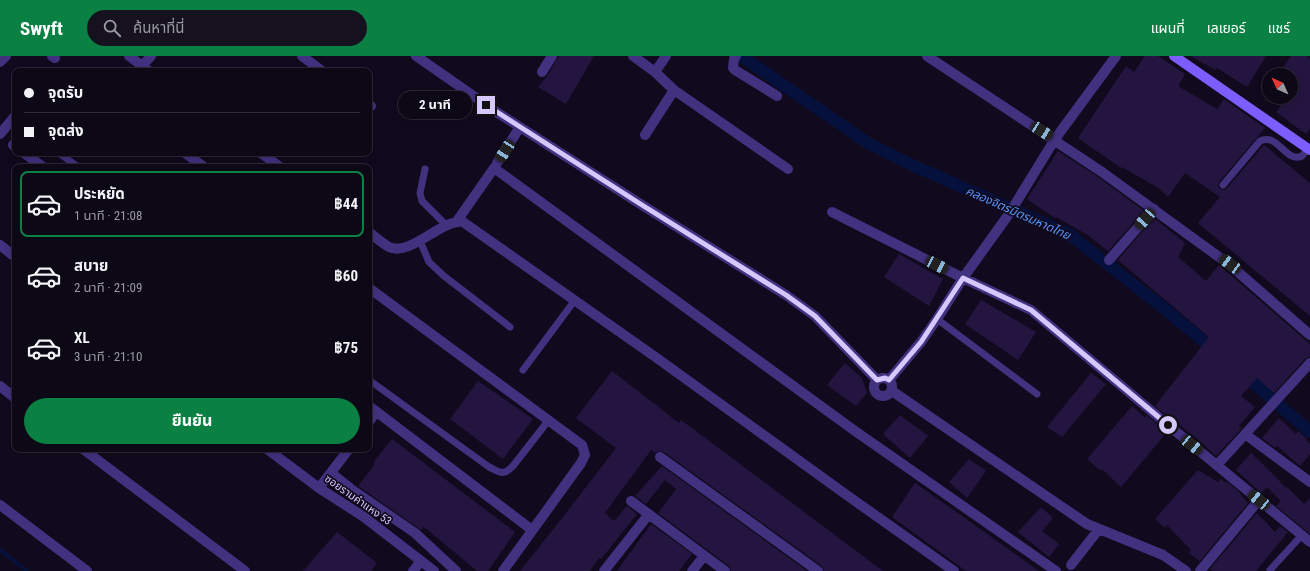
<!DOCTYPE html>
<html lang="th">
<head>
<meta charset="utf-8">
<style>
  body { margin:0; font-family:"Roboto Condensed","Noto Sans Thai",sans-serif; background:#16111f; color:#f1f3f6; height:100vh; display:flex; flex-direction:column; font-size:15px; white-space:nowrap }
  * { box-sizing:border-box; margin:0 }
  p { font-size:13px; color:#9a9aa1 }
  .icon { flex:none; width:22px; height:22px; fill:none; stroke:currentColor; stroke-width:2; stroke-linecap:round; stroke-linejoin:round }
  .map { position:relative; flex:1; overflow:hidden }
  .details { position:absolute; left:12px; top:108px; width:360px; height:288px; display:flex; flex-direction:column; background:#0d0816; border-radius:8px; box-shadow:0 2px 10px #0003,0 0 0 1px #2d2935 }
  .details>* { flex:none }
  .top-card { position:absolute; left:12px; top:12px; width:360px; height:88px; border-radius:8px; box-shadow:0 2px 10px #0003,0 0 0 1px #2d2935; display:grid; align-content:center; height:88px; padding:0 12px; background:#0d0816 }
  .needle { width:26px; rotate:315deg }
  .controls { position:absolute; left:1262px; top:12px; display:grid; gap:8px }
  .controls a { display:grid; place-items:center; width:36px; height:36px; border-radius:50%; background:#0d0816; box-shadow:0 2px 10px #0003,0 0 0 1px #2d2935; font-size:20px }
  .end { position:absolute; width:18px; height:18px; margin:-9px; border:5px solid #d6c7ff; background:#111; box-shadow:0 0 0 2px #111 }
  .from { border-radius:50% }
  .bubble { position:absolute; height:28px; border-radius:14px; background:#0d0816; box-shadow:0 2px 10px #0003,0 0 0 1px #2d2935; font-size:13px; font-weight:700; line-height:28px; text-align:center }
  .car { position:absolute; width:12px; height:24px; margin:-12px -6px; border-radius:5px; box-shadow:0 0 3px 1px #0007; background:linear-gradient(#222 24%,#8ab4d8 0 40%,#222 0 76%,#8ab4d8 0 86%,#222 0) }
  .top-card b { display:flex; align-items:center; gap:14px; height:38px; font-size:15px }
  .top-card b+b { border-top:1px solid #2d2935 }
  .top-card i { width:10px; height:10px; background:#f1f3f6 }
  ul { padding:7px 0 0; list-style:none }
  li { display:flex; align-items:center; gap:12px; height:66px; margin:0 8px 6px; padding:0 4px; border:2px solid transparent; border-radius:8px }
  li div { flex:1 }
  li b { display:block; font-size:15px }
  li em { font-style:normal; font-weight:700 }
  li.selected { border-color:#0b8043 }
  li>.icon { width:36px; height:36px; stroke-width:1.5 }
  .primary-button { display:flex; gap:8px; margin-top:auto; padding:8px 12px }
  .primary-button a { flex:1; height:46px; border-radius:24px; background:#0b8043; color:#fff; font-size:16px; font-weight:700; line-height:46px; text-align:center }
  header { display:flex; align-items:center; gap:24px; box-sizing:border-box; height:56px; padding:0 20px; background:#0b8043; color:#fff }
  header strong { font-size:19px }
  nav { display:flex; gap:22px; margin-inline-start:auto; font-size:14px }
  .search { width:280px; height:36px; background:#16111f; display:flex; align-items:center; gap:10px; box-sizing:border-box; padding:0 14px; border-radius:22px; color:#9a9aa1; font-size:15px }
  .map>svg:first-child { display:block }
</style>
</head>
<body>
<header>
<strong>Swyft</strong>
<div class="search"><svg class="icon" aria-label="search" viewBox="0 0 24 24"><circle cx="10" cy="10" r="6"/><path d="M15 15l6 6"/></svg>ค้นหาที่นี่</div>
<nav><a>แผนที่</a><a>เลเยอร์</a><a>แชร์</a></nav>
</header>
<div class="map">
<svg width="1310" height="515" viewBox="0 0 1310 515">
  <rect width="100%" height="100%" fill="#110a1e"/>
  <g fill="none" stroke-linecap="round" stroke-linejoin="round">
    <!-- stream -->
    <path stroke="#05113c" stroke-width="3.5" d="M 0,494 L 27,515"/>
    <!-- canal -->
    <path stroke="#05113c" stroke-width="12" d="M 741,0 L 868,87 L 912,109 L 1069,178 L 1156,246 L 1217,296
      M 1241,316 L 1310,376"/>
  </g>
  <!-- building -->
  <path fill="#241540" d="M 559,0 L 594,0 L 566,48 L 538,31 L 548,19 Z
    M 1145,0 L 1158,0 L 1185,18 L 1178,30 L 1217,53 L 1224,43 L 1265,72 L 1219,126 L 1218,130 L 1220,133 L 1224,134 L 1227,132 L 1264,89 L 1310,127 L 1310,260 L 1198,167 L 1220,141 L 1185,117 L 1168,141 L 1160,133 L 1122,111 L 1121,112 L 1078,82 L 1126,10 L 1134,16 Z
    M 1191,0 L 1266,0 L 1247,31 L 1217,12 L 1215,14 Z
    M 1291,0 L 1307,0 L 1310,3 L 1310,73 L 1306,78 L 1276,56 L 1287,41 L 1291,41 L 1291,19 L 1282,13 Z
    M 1058,95 L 1098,121 L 1144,155 L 1108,195 L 1086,178 L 1056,161 L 1055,162 L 1027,143 Z
    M 1154,162 L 1185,187 L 1178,201 L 1206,225 L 1219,209 L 1310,288 L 1310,300 L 1305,303 L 1274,337 L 1257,322 L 1241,340 L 1255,351 L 1239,370 L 1242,372 L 1216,400 L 1190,377 L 1190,378 L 1176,365 L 1175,366 L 1155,350 L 1209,281 L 1118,204 Z
    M 899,198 L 943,223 L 929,250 L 884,221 Z
    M 981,244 L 1036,276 L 1018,304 L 965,268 Z
    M 845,307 L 862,322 L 867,337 L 856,350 L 827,329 Z
    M 612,315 L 679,367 L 681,364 L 883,515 L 824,515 L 822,510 L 664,396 L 660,395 L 655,397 L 651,394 L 605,457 L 614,465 L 627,450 L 637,458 L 601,503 L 599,502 L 590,515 L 520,515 L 563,461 L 616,392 L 576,362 Z
    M 1091,317 L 1106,328 L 1062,381 L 1047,371 Z
    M 478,325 L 533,363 L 503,403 L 450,363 Z
    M 1132,350 L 1145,362 L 1146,359 L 1167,376 L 1121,431 L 1102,413 L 1101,415 L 1087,403 Z
    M 900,359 L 928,380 L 910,402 L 883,378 Z
    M 1279,362 L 1296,378 L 1298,375 L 1307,383 L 1306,384 L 1310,388 L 1310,398 L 1300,410 L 1277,390 L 1275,392 L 1262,382 Z
    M 392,383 L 515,476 L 488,515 L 477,515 L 424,471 L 421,474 L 358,430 L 375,408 L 373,407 Z
    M 1251,397 L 1270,415 L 1286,432 L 1287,431 L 1304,448 L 1310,442 L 1310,478 L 1276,450 L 1281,445 L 1267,431 L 1261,437 L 1236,414 Z
    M 969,403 L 986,415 L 967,442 L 949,426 Z
    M 662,410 L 807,515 L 731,515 L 729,510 L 658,457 L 676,433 L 665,424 L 646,448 L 635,440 Z
    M 1198,414 L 1218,426 L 1221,423 L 1225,427 L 1226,425 L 1236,433 L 1248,447 L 1200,505 L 1189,497 L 1191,494 L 1167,469 L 1165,472 L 1155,463 Z
    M 915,427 L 955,455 L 1039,515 L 966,515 L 892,461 Z
    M 1041,451 L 1053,462 L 1042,475 L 1059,488 L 1049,501 L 1018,476 Z
    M 1257,457 L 1275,476 L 1280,470 L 1288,476 L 1256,515 L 1212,515 L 1210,513 Z
    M 651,468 L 692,498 L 679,515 L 617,515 Z
    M 337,476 L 377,507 L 371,515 L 303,515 Z"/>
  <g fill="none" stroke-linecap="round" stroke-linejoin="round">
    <!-- lane -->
    <path stroke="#413280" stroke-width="7" d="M 59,97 L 78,111
      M 425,113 L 420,137 L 422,145 L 446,169
      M 1223,129 L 1260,85 C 1278,76 1286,108 1302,100 C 1304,98 1306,95 1308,92
      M 420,185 L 429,206 L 444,220 L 510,271
      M 937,263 L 1037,338
      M 523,314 L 575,244
      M 369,324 L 489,411 C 501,417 503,420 513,410 L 548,365
      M 1270,514 L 1302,479"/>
    <!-- street -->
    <path stroke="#413280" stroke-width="10" d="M 52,0 L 55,2
      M 129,0 L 149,15
      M 302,0 L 322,15
      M 416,0 L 498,57 L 642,149 L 786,239 L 815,260 L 877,324
      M 633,0 L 655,16 L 674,34 L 788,113
      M 736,0 L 734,3 L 733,12 L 735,14 L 777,40
      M 927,0 L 1102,116 L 1230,209 L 1310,279
      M 0,6 L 6,0
      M 142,10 L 151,0
      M 542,16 L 552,0
      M 655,16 L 666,0
      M 369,49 L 371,50
      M 0,78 L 15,60
      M 645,79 L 674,34
      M 13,89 L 15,91
      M 24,97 L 43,111
      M 185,97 L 204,111
      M 261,97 L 280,111
      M 497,107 L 520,71
      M 832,156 L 963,222 L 1031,254 L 1168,369 L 1310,486
      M 457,165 L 494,112 L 855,375 L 1056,515
      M 369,176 C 375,181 382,187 389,191 C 410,201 441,163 463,166 L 654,300 L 848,440 L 954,515
      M 0,189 L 15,201
      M 1109,204 L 1154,153
      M 369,232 L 582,389 L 585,399 L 581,407 L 503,515
      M874 331a9 9 0 1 1 18 0a9 9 0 1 1-18 0Z
      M 889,324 L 921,286 L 937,263 L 963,222 L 1009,158 L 1055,83 L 1116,0
      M 0,330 L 15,342
      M 892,335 L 1087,468 L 1163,499 L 1186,515
      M 369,350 L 532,474
      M 369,366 L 376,356
      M 1245,378 L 1310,426
      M 83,393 L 245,515
      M 267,393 L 319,432 L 364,461 L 434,515
      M 660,401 L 818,515
      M 1217,409 L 1310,307
      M 331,417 L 351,433 L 415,477 L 456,515
      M 319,432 L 349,393
      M 631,445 L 725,515
      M 0,449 L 87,515
      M 1071,509 L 1099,473
      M 413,515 L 421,505
      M 604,515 L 649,458
      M 692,515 L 704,500
      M 1200,515 L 1259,444"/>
    <!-- secondary -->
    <path stroke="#7b5eff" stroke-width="10" d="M 1174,0 L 1310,94"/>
  </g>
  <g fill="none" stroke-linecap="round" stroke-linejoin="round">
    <!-- route -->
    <path stroke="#d6c7ff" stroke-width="5" d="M 486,49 L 642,149 L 786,239 L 815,260 L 877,324 L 885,322 L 889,324 L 921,286 L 963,222 L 1031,254 L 1168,369"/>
  </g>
  <g text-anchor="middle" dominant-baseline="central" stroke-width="3.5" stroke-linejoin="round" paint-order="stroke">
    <!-- street labels -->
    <g font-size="11" fill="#d6c7ff" stroke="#110a1e">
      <text transform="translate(358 444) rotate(35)">ซอยรามคำแหง 53</text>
    </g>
    <!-- water labels -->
    <g font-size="12" font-style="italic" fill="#5596ff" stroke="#110a1e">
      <text transform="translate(1018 157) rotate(24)">คลองจิตรมิตรมหาดไทย</text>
    </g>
  </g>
</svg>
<div class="controls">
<a><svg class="needle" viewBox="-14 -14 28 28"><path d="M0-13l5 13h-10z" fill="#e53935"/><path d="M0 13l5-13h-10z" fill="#9a9aa1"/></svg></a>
</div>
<i class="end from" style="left:1168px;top:369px"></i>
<i class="end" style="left:486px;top:49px"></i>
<div class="bubble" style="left:398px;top:35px;width:74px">2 นาที</div>
<i class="car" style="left:1042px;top:75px;rotate:123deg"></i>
<i class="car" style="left:505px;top:95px;rotate:213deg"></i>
<i class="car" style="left:1145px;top:163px;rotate:222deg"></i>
<i class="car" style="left:1230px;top:208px;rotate:306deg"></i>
<i class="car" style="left:937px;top:209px;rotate:117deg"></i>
<i class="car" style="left:1192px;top:389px;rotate:129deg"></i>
<i class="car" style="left:1259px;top:444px;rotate:309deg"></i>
<div class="top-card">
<b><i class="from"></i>จุดรับ</b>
<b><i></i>จุดส่ง</b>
</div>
<section class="details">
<ul>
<li class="selected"><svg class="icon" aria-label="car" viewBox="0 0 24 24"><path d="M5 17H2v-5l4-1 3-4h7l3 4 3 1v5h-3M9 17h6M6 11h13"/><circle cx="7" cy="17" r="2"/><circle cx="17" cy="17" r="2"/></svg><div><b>ประหยัด</b><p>1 นาที · 21:08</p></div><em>฿44</em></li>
<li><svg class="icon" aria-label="car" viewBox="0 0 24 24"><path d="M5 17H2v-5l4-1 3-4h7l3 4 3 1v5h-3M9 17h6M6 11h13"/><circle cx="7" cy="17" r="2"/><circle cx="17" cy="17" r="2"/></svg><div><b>สบาย</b><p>2 นาที · 21:09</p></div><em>฿60</em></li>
<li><svg class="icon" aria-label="car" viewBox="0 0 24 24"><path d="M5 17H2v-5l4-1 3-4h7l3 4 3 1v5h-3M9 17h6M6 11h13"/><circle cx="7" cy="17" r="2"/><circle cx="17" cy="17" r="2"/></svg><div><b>XL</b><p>3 นาที · 21:10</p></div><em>฿75</em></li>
</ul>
<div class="primary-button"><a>ยืนยัน</a></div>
</section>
</div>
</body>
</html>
